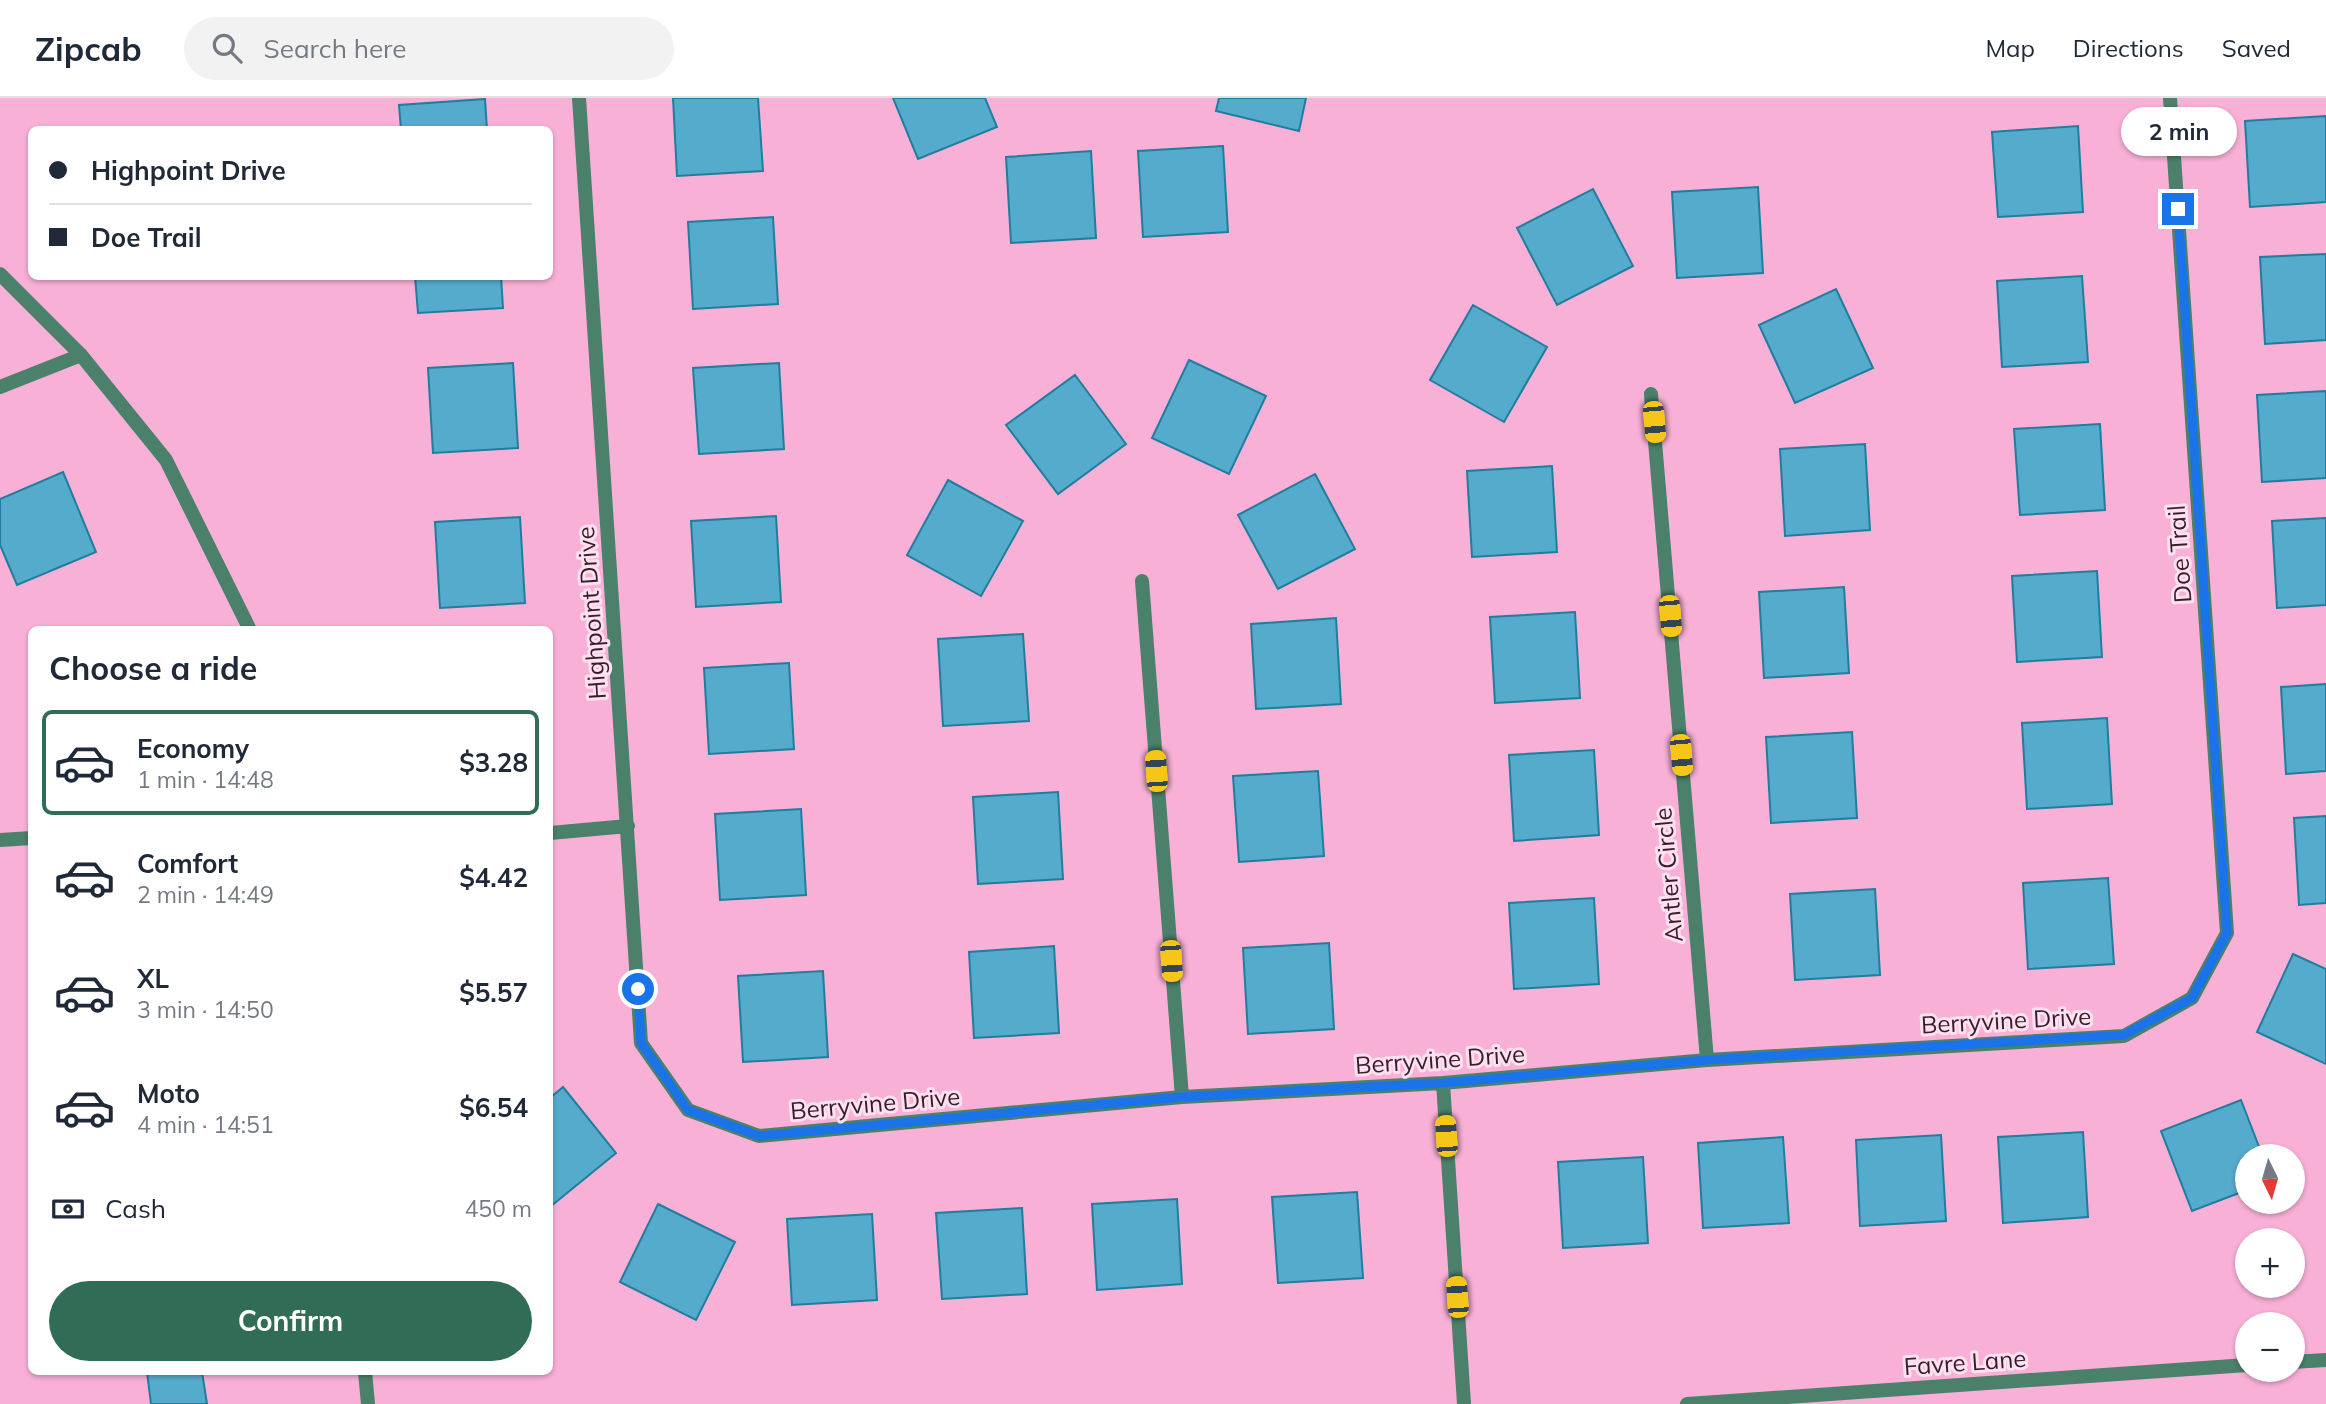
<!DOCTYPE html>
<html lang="en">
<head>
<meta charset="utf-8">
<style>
  body { margin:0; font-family:Mulish,sans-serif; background:#f2f2f3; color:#1f2937; height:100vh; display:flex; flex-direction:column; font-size:26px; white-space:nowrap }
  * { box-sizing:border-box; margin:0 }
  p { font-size:23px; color:#747a83 }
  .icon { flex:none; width:38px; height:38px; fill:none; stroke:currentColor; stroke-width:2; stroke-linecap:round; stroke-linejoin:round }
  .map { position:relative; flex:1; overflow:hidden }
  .sheet { position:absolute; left:28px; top:528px; width:525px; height:749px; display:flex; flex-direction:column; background:#fff; border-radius:10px; box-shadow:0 2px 5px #0004 }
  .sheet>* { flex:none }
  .top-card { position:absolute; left:28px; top:28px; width:525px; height:154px; border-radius:10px; box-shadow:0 2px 5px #0004; display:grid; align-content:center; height:154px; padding:0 21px; background:#fff }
  .needle { width:46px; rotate:175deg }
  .fabs { position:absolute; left:2235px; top:1046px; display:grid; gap:14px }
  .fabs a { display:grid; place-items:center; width:70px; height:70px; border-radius:50%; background:#fff; box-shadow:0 2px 5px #0004; font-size:35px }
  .end { position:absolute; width:32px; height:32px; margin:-16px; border:9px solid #1a73e8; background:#fff; box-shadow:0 0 0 4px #fff }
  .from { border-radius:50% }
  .bubble { position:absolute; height:49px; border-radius:24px; background:#fff; box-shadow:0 2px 5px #0004; font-size:23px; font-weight:700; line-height:49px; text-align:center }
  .car { position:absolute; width:21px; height:42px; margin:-21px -10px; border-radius:9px; box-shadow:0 0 5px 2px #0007; background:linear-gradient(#f5c518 24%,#345 0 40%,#f5c518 0 76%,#345 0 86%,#f5c518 0) }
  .top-card b { display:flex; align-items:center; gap:24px; height:66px; font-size:26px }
  .top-card b+b { border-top:2px solid #e0e1e3 }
  .top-card i { width:18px; height:18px; background:#1f2937 }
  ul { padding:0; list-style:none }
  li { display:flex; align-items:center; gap:21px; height:105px; margin:0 14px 10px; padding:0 7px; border:4px solid transparent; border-radius:10px }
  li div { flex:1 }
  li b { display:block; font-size:26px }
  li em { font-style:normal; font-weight:700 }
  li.selected { border-color:#316c56 }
  li>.icon { width:63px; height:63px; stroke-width:1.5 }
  h2 { padding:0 21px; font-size:32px; line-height:84px }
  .pay { display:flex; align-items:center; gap:18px; height:77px; padding:0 21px; font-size:26px }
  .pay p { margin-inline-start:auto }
  .cta { display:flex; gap:14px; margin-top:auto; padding:14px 21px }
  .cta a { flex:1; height:80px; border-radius:42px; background:#316c56; color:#fff; font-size:28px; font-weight:700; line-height:80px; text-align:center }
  header { display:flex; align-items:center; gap:42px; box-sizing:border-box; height:98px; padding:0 35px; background:#fff; border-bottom:2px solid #e0e1e3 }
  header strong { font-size:33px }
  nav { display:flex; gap:38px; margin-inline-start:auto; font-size:24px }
  .search { width:490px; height:63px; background:#f2f2f3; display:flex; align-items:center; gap:18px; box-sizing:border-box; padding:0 24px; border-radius:38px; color:#747a83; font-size:26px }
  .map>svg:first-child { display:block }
</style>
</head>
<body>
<header>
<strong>Zipcab</strong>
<div class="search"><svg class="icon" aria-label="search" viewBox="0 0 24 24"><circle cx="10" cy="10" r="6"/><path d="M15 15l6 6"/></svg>Search here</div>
<nav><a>Map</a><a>Directions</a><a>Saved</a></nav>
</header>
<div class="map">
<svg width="2326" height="1306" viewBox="0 0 2326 1306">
  <rect width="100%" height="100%" fill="#f8b0d6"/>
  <!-- building -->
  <path fill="#55abcc" stroke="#1f7d9d" stroke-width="2" d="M 673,0 L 758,0 L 763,73 L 677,78 Z
    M 893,0 L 985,0 L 997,29 L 918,61 Z
    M 1219,0 L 1306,0 L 1299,33 L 1216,13 Z
    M 485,1 L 487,32 L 401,32 L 399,7 Z
    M 2326,18 L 2326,104 L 2250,109 L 2245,23 Z
    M 2078,28 L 2083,114 L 1998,119 L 1992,34 Z
    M 1223,48 L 1228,134 L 1143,139 L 1138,53 Z
    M 1091,53 L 1096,140 L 1011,145 L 1006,59 Z
    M 1758,89 L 1763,175 L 1677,180 L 1672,94 Z
    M 1593,91 L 1633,168 L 1557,207 L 1517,130 Z
    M 773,119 L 778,206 L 693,211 L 688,124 Z
    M 2326,156 L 2326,242 L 2265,246 L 2260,159 Z
    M 415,178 L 501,178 L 503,210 L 418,215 Z
    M 2082,178 L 2088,264 L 2002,269 L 1997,183 Z
    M 1836,191 L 1873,270 L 1795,305 L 1759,227 Z
    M 1473,207 L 1547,249 L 1504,324 L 1430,282 Z
    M 1189,262 L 1266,298 L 1229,376 L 1152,340 Z
    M 513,265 L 518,350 L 433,355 L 428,270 Z
    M 779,265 L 784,351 L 699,356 L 693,270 Z
    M 1075,277 L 1126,346 L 1058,396 L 1006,327 Z
    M 2326,293 L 2326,380 L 2262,384 L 2257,297 Z
    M 2100,326 L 2105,412 L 2020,417 L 2014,331 Z
    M 1865,346 L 1870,432 L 1785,438 L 1780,351 Z
    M 1552,368 L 1557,454 L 1472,459 L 1467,373 Z
    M 63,374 L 96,454 L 17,487 L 0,447 L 0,401 Z
    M 1315,376 L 1355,451 L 1278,491 L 1238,417 Z
    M 948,382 L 1023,423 L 981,498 L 907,457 Z
    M 776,418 L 781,504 L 696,509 L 691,423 Z
    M 520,419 L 525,505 L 440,510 L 435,424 Z
    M 2326,420 L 2326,507 L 2277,510 L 2272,423 Z
    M 2097,473 L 2102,559 L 2017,564 L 2012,478 Z
    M 1844,489 L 1849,575 L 1764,580 L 1759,494 Z
    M 1575,514 L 1580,600 L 1495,605 L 1490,519 Z
    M 1336,520 L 1341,606 L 1256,611 L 1251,526 Z
    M 1023,536 L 1029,623 L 943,628 L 938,541 Z
    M 789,565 L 794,651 L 709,656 L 704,570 Z
    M 2326,586 L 2326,673 L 2286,676 L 2281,589 Z
    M 2107,620 L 2112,706 L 2027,711 L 2022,625 Z
    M 1852,634 L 1857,720 L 1771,725 L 1766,639 Z
    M 1594,652 L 1599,737 L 1514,743 L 1509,657 Z
    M 1318,673 L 1324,758 L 1239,764 L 1233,678 Z
    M 1058,694 L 1063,781 L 978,786 L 973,699 Z
    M 801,711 L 806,797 L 720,802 L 715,716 Z
    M 2326,718 L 2326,805 L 2299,807 L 2294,720 Z
    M 2108,780 L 2114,866 L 2028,871 L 2023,785 Z
    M 1875,791 L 1880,877 L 1795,882 L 1790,796 Z
    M 1594,800 L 1599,886 L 1514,891 L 1509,805 Z
    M 1329,845 L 1334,931 L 1248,936 L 1243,850 Z
    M 1054,848 L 1059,935 L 974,940 L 969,854 Z
    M 2293,856 L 2326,871 L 2326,966 L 2257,934 Z
    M 823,873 L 828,959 L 743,964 L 738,878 Z
    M 563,989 L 616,1055 L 550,1109 L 550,1000 Z
    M 2241,1002 L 2263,1059 L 2247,1059 L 2247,1092 L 2192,1113 L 2161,1033 Z
    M 2083,1034 L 2088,1119 L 2003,1125 L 1998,1039 Z
    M 1941,1037 L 1946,1123 L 1860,1128 L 1856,1042 Z
    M 1783,1039 L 1789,1125 L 1703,1130 L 1698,1045 Z
    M 1643,1059 L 1648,1145 L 1563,1150 L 1558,1064 Z
    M 1357,1094 L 1363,1180 L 1278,1185 L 1272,1099 Z
    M 1177,1101 L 1182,1186 L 1097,1192 L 1092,1106 Z
    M 658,1106 L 735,1144 L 696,1222 L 620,1184 Z
    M 1022,1110 L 1027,1196 L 942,1201 L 936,1115 Z
    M 872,1116 L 877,1202 L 792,1207 L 787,1121 Z
    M 147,1274 L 202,1274 L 207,1306 L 151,1306 Z"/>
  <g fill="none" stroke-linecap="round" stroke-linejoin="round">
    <!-- minor -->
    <path stroke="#4b806b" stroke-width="14" d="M 579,0 L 641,945 L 688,1012 L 759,1038 L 1182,999 L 1443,985 L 1707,962 L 2124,938 L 2192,900 L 2227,835 L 2170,0
      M 0,289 L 81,257
      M 1651,296 L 1707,962
      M 1142,483 L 1182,999
      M 550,735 L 628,728
      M 0,742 L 32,740
      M 1443,985 L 1464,1306"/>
    <!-- tertiary -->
    <path stroke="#4b806b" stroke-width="14" d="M 0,176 L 81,257 L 166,362 L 250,532
      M 2292,1264 L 2326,1262
      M 365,1274 L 368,1306
      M 1687,1306 L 2247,1267"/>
  </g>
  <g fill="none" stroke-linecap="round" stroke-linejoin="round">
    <!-- route -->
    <path stroke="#1a73e8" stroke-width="9" d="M 638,891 L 641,945 L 688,1012 L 759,1038 L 1182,999 L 1443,985 L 1707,962 L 2124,937 L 2192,900 L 2227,835 L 2178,111"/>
  </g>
  <g text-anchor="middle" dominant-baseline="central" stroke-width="6" stroke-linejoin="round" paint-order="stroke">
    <!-- street labels -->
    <g font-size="24" fill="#371c2b" stroke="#fee0ef">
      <text transform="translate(2179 456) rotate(-94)">Doe Trail</text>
      <text transform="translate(591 515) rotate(-94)">Highpoint Drive</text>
      <text transform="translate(1668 777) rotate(-95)">Antler Circle</text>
      <text transform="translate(2006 922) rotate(-3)">Berryvine Drive</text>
      <text transform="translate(1440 961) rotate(-4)">Berryvine Drive</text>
      <text transform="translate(875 1005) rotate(-5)">Berryvine Drive</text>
      <text transform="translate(1965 1264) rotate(-4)">Favre Lane</text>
    </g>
  </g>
</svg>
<div class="fabs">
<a><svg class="needle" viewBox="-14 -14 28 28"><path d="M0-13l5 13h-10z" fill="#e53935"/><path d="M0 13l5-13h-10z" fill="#747a83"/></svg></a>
<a>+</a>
<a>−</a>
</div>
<i class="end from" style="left:638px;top:891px"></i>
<i class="end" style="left:2178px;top:111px"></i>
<div class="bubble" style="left:2121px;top:9px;width:116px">2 min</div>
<i class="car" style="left:1654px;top:324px;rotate:175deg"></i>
<i class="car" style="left:1670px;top:518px;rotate:175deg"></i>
<i class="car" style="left:1681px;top:657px;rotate:175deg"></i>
<i class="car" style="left:1156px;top:673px;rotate:356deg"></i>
<i class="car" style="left:1171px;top:863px;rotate:176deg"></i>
<i class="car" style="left:1446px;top:1038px;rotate:356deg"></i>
<i class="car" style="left:1457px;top:1199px;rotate:356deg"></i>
<div class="top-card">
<b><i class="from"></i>Highpoint Drive</b>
<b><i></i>Doe Trail</b>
</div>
<section class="sheet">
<h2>Choose a ride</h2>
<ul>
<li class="selected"><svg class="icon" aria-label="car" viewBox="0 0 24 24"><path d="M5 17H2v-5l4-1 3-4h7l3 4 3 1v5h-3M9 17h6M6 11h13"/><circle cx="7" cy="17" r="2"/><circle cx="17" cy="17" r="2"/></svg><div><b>Economy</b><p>1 min · 14:48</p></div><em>$3.28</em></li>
<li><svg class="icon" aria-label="car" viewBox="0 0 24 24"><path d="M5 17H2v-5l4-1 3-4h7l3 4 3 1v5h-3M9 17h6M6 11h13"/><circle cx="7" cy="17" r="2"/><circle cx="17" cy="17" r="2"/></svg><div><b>Comfort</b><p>2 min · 14:49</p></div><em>$4.42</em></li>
<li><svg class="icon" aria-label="car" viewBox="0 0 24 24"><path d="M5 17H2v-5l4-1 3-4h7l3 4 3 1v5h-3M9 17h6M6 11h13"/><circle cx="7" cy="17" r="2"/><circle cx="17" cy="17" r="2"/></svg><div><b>XL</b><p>3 min · 14:50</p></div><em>$5.57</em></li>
<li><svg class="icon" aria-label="car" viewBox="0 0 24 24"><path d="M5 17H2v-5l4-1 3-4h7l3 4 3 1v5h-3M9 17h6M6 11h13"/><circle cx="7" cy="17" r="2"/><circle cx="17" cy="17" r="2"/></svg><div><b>Moto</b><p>4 min · 14:51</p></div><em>$6.54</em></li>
</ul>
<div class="pay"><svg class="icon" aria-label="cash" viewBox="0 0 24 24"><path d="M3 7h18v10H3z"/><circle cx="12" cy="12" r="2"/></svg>Cash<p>450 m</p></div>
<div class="cta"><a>Confirm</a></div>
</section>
</div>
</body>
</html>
